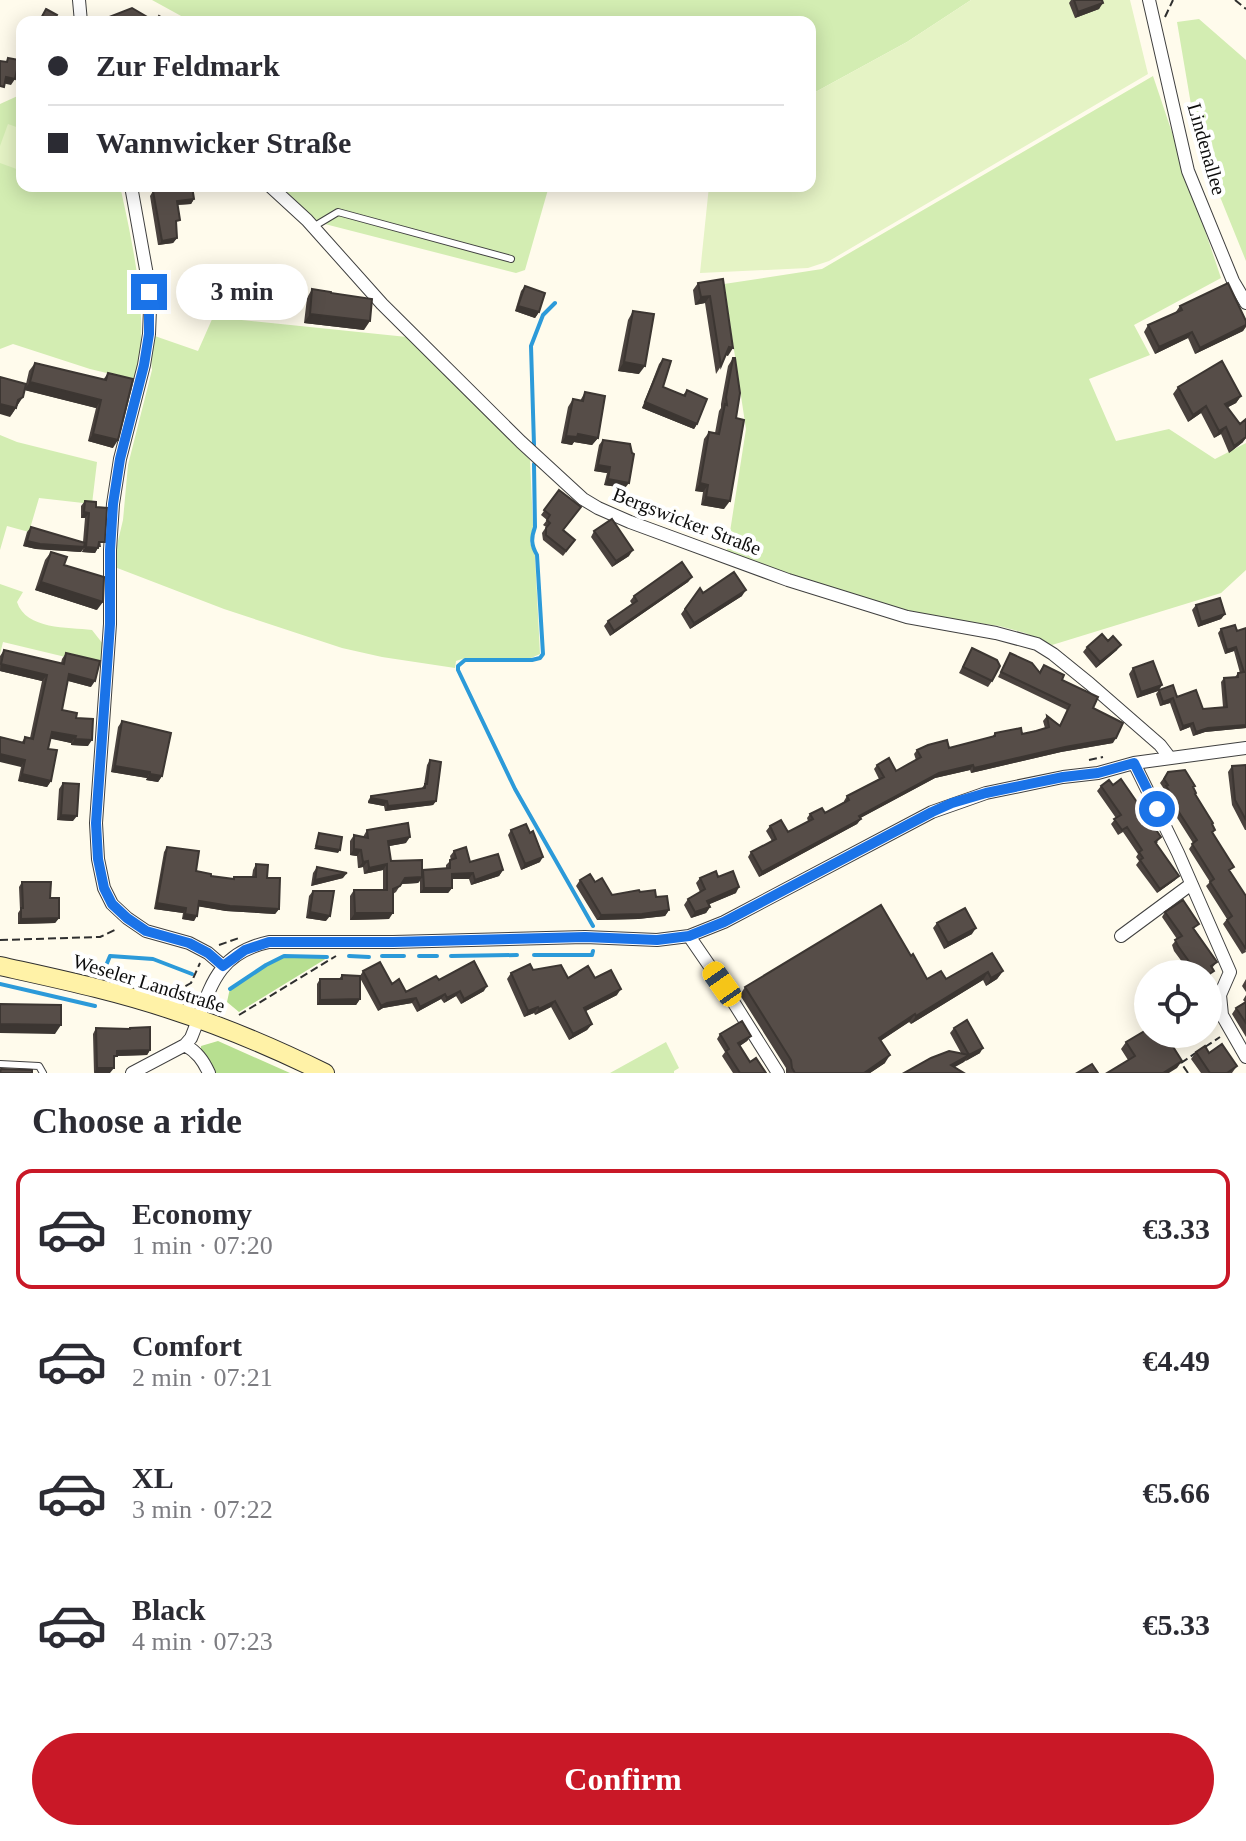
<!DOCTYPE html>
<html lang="en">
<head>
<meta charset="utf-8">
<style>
  body { margin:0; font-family:"Times New Roman",serif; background:#f2f2f3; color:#2b2b33; height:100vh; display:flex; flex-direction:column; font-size:30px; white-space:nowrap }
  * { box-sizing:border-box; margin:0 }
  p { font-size:26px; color:#7c7c81 }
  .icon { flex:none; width:44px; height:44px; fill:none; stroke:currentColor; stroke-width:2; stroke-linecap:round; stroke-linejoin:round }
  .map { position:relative; height:1073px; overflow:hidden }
  .side { display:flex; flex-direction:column; background:#fff; flex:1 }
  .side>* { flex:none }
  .guide { position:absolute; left:16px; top:16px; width:800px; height:176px; border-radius:16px; box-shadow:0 4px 20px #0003; display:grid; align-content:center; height:176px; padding:0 32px; background:#fff }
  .fabs { position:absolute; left:1134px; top:960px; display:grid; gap:16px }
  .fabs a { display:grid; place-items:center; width:88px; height:88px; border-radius:50%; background:#fff; box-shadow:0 4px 20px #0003; font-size:40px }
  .end { position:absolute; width:36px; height:36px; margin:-18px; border:10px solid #1a73e8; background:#fff; box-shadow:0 0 0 4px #fff }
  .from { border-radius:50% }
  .bubble { position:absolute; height:56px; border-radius:28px; background:#fff; box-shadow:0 4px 20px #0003; font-size:26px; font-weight:700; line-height:56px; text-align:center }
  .car { position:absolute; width:24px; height:48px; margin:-24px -12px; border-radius:10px; box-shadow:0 0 6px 2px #0007; background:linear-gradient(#f5c518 24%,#345 0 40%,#f5c518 0 76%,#345 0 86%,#f5c518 0) }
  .guide b { display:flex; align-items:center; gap:28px; height:76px; font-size:30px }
  .guide b+b { border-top:2px solid #e1e1e2 }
  .guide i { width:20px; height:20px; background:#2b2b33 }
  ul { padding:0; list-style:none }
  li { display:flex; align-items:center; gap:24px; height:120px; margin:0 16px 12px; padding:0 16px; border:4px solid transparent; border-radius:16px }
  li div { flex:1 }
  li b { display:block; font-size:30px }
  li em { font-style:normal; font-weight:700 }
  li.current { border-color:#c91827 }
  li>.icon { width:72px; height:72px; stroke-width:1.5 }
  h2 { padding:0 32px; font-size:36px; line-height:96px }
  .primary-button { display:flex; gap:16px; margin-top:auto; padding:16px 32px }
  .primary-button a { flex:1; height:92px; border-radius:48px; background:#c91827; color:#fff; font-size:32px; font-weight:700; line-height:92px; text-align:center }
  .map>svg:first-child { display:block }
</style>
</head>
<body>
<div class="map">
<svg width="1246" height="1073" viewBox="0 0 1246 1073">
  <rect width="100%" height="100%" fill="#fffbec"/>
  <!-- green -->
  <path fill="#d3edb2" d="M 152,0 L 971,0 L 907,42 L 810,95 L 810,22 L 181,22 L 183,17 Z
    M 1199,19 L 1246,60 L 1246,261 L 1197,140 L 1177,22 Z
    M 1153,76 L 1221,278 L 1134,325 L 1150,355 L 1089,379 L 1116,441 L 1169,429 L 1215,459 L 1246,443 L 1246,570 L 1221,593 L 1052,645 L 1025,633 L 999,626 L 917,614 L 790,576 L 727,551 L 746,429 L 724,284 L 822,269 Z
    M 22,94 L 22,186 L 120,186 C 133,244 150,322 136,380 L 90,369 L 13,344 L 0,349 L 0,104 Z
    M 281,186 L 549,186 L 525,270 L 516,273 L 317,222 Z
    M 213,317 L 407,337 L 530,460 L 533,526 L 530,543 L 535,556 L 540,654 L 531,658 L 465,658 L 456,661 L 455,668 L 382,657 L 342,648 L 224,609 L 112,566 L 123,520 L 128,465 L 152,370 L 149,334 L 198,351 Z
    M 0,435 L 17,442 L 97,462 L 92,504 L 39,498 L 29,532 L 7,526 L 0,550 Z
    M 0,584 L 23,592 L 17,602 C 26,630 68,627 92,630 L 103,644 L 103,666 L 3,642 L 0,654 Z
    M 666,1042 L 679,1068 L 674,1071 L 674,1073 L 610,1073 Z"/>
  <!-- forest -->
  <path fill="#b7df90" d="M 284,955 L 327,955 L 327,958 L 239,1012 L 227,1002 L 230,988 L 266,964 Z
    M 218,1041 L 290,1073 L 213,1073 L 201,1049 L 201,1046 Z"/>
  <!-- pitch -->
  <path fill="#e5f3c5" d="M 971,0 L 1130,0 L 1148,74 L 829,261 L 808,268 L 700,273 L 709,186 L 810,186 L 810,95 L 907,42 Z
    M 8,124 L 22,129 L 22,171 L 0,163 L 0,146 Z"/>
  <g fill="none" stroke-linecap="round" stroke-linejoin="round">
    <!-- stream -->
    <path stroke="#2c9ad9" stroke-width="4" d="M 534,445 L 531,346 L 543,315 L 555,303
      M 534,464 L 535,527 C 531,538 531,545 537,555 L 543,654 L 540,658 L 532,660 L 465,660 L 458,666 L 458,670 L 515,789 L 593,926
      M 534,955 L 592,955 L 593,951
      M 349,956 L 369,957
      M 382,956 L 404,956
      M 419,956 L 437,956
      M 451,956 L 517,955
      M 105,968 L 110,956 L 153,959 L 192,974
      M 0,984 L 95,1006
      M 230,989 L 266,965 L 284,956 L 327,957"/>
    <defs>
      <path id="lane" d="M 313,227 L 338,212 L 511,259
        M 0,1064 L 39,1066 L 43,1073"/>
      <path id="street" d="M 79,0 L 81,22
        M 1149,0 L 1188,171 L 1233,281 L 1246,303
        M 131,186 L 147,275 L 150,309 L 149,334 L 144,365 L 120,459 L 113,504 L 110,550 L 110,624 L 96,823 L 98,859 L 104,888 L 112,904 L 127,918 L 146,931 L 189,943 L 208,953 L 223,966
        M 270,186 L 307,220 L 382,304 L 521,442 L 583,499 L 598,508 L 630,522 L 788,580 L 907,617 L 996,633 L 1037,644 L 1053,654 L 1090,684 L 1160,745 L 1170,758
        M 1134,763 L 1178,853 L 1230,972 L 1220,995 L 1222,1015 L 1246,1057
        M 689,936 L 722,984 L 778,1073
        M 1121,936 L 1190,885
        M 185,1045 C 197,1052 203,1060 209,1073
        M 132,1073 L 185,1045 L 191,1038 C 210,992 213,954 269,942 L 393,942 L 585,937 L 657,940 L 689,936 L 724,922 L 932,812 L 986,793 L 1063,777 L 1098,773 L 1134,763 L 1246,748"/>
      <path id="secondary" d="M 0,966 C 58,979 116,991 172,1010 C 225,1027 276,1049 325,1073"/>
    </defs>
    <!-- lane casing -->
    <use href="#lane" stroke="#404040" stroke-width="8"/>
    <!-- street casing -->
    <use href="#street" stroke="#404040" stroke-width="14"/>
    <!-- secondary casing -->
    <use href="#secondary" stroke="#2f2f2f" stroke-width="20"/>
    <!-- path -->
    <path stroke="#2f2f2f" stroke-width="2" stroke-dasharray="8 4" stroke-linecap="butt" d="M 1235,0 L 1246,9
      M 1165,17 L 1173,0
      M 1089,760 L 1103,757
      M 0,940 L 100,937 L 117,929
      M 219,945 L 239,938
      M 175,992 L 191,983 L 200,963
      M 239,1015 L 336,956
      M 1205,1047 L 1220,1037
      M 1188,1073 L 1181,1063 L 1197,1052"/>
    <!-- lane -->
    <use href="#lane" stroke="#fff" stroke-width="6"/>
    <!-- street -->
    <use href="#street" stroke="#fff" stroke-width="12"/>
    <!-- secondary -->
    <use href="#secondary" stroke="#fff2a7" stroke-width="18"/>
  </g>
  <!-- wall -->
  <path fill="#4a423e" d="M 1071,0 L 1102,0 L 1099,9 L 1075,18 L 1069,3 Z
    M 153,191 L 194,199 L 191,204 L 177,205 L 177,238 L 173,243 L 158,245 L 150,196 Z
    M 723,279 L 728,356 L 726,355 L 721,366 L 716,374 L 705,303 L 695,305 L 693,290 L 698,283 Z
    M 525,286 L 539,312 L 535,318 L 515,311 L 521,291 Z
    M 312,289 L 331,293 L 364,330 L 304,323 L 307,298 Z
    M 1180,306 L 1246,321 L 1246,327 L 1243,331 L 1195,354 L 1188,338 L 1155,354 L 1144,332 L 1148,325 L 1175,313 Z
    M 633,311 L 639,374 L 618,371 L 628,320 Z
    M 733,358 L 736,418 L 724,509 L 701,505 L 703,492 L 695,491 L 704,439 L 709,432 L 715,433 L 719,411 L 721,408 L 721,404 L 728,366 Z
    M 663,359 L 663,387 L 683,395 L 687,390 L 697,424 L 694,429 L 642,408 L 659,364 Z
    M 35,363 L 103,380 L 108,373 L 113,448 L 88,441 L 96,408 L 25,390 L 16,408 L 10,417 L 26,384 L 29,371 Z
    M 1178,387 L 1241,396 L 1236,403 L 1228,407 L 1243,442 L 1229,453 L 1221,434 L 1214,438 L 1201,413 L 1188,422 L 1173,394 Z
    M 585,392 L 598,438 L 592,445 L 574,442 L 572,445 L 561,443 L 568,407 L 573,399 L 580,401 Z
    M 603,440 L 625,488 L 604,485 L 607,473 L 594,471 L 599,445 Z
    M 559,490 L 564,530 L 575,540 L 563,556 L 543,540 L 542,533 L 546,527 L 543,525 L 547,520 L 541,515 Z
    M 85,501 L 96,507 L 101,547 L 98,547 L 95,553 L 82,552 L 83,549 L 81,552 L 36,549 L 23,546 L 27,532 L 31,527 L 83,542 L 85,518 L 81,518 L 81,506 Z
    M 594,531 L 629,556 L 612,567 L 591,537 Z
    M 51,552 L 64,565 L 97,610 L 35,590 L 45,560 Z
    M 692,577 L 688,582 L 610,636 L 604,626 L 608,621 L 632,604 L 630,601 L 634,596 Z
    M 700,588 L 703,593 L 742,596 L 690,629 L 681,614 Z
    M 1196,605 L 1225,614 L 1221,619 L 1198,627 L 1192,610 Z
    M 1246,628 L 1246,728 L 1205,732 L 1193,736 L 1190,727 L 1180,731 L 1170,703 L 1160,706 L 1156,694 L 1159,690 L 1203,709 L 1223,707 L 1221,682 L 1224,678 L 1235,677 L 1238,673 L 1240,673 L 1234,651 L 1225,654 L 1218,633 L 1221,629 L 1237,631 Z
    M 1087,647 L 1117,650 L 1096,668 L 1083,652 Z
    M 972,648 L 992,681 L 988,687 L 959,673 Z
    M 4,650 L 61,663 L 62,659 L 66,653 L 91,687 L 68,681 L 62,710 L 76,718 L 88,746 L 71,745 L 71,743 L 50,738 L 48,749 L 51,781 L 47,787 L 18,781 L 21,767 L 22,742 L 25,737 L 30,738 L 42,681 L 0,671 L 0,656 Z
    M 1010,653 L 1039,672 L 1044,665 L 1062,680 L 1093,708 L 1113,743 L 1061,752 L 971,773 L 970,770 L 935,778 L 860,818 L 861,819 L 857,824 L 759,877 L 748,857 L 751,852 L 772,841 L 766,831 L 770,826 L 788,832 L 808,821 L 807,818 L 810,814 L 825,813 L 844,802 L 844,801 L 847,796 L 879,779 L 874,769 L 877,765 L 896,771 L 916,760 L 914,754 L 917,750 L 949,748 L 992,737 L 995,733 L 1022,734 L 1045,728 L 1043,721 L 1047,716 L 1060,725 L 1067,710 L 998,677 Z
    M 1133,668 L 1162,685 L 1158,691 L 1137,698 L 1129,674 Z
    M 122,721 L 162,776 L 158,782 L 146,780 L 147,778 L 111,772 L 118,727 Z
    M 430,760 L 436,801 L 433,805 L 385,811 L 384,806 L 368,803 L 368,801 L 371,796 L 422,788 L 424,785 L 427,765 Z
    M 1246,765 L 1246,830 L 1245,830 L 1232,805 L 1228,772 L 1232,766 Z
    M 1168,772 L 1193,788 L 1195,795 L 1212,825 L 1213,833 L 1230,872 L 1246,952 L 1242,954 L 1223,924 L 1227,919 L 1206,886 L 1210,882 L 1189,849 L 1193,843 L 1172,810 L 1174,808 L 1163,791 L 1164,789 L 1160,783 Z
    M 63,783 L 73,821 L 57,820 L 59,789 Z
    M 1101,786 L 1158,842 L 1156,844 L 1175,880 L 1157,893 L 1136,865 L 1139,861 L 1136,857 L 1138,854 L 1123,832 L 1118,835 L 1111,824 L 1116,818 L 1097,791 Z
    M 367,830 L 406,843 L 389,846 L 391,861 L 422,872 L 423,870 L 446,868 L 446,865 L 451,860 L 450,856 L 454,851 L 470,862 L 503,870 L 499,876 L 471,885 L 469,879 L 452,879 L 452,888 L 448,893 L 420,893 L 420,881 L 418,883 L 401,884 L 396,892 L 393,894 L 389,919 L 350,920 L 350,896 L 354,890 L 383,890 L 383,870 L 364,874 L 363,867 L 358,868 L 357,856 L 350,855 L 350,841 L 354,835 L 363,837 Z
    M 511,830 L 540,862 L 521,870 L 508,835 Z
    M 167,847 L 196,871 L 211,876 L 233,879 L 234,877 L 252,877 L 253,870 L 256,864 L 267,878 L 279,909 L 275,914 L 226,911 L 198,906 L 194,921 L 182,919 L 183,913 L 154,909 L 164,852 Z
    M 317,867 L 343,878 L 311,886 L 313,873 Z
    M 718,877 L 736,893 L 709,904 L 710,907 L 706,913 L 691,918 L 684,905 L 688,899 L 700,892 L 696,883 L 700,878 Z
    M 580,880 L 595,882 L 612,895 L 640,892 L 656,897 L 669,910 L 665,916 L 638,919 L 597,920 L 576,886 Z
    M 22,882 L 50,898 L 59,918 L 55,923 L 18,924 L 18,913 L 20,910 L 19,887 Z
    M 313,891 L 326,921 L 306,918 L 309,896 Z
    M 1165,912 L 1195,930 L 1217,962 L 1212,968 L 1210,976 L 1208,974 L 1191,974 L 1174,951 L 1172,945 L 1177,939 L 1162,917 Z
    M 937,923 L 972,934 L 944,949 L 933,928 Z
    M 911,956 L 927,979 L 946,979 L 1003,971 L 997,979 L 986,986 L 983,980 L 911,1024 L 909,1022 L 880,1041 L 885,1063 L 870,1073 L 786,1073 L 786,1068 L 740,995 L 745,987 Z
    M 533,970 L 568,978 L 595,978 L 617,995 L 586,1011 L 592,1024 L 587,1030 L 569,1040 L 551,1007 L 535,1015 L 534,1013 L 524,1017 L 507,979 L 511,973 Z
    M 363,971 L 392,984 L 406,992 L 439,980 L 484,991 L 461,1004 L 456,996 L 444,1003 L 441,999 L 417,1012 L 412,1003 L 383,1008 L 378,1011 L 360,978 L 360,999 L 356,1005 L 317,1005 L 317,984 L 320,979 L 339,979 L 342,975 L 360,976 Z
    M 1246,979 L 1246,992 L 1242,986 Z
    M 1246,995 L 1246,1037 L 1232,1014 L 1236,1008 L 1245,1002 L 1243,1000 Z
    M 96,1028 L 129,1029 L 130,1028 L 150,1050 L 147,1055 L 116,1056 L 94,1073 L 93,1034 Z
    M 954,1028 L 980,1053 L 954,1067 L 904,1073 L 961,1053 L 950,1033 Z
    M 720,1034 L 751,1036 L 747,1041 L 740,1046 L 750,1062 L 766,1073 L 733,1073 L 722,1056 L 725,1052 L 717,1039 Z
    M 1126,1042 L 1177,1068 L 1128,1060 L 1121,1049 Z
    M 1196,1052 L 1209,1053 L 1237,1066 L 1232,1073 L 1201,1073 L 1191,1059 Z"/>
  <!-- shaded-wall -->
  <path fill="#3c3632" d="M 1103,3 L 1099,9 L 1075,18 L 1078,12 Z
    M 6,77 L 15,79 L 11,85 L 2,83 Z
    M 194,199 L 191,204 L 173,205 L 177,201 Z
    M 177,238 L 173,243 L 158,245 L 162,241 Z
    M 710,296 L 705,303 L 695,305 L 701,297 Z
    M 197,297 L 208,298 L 206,301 L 195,300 Z
    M 518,306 L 539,312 L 535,318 L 515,311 Z
    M 310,314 L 370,321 L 364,330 L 304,323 Z
    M 1246,325 L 1243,331 L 1195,354 L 1200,348 Z
    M 1192,332 L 1188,338 L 1155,354 L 1159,347 Z
    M 729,347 L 733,348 L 728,356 L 724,354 Z
    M 624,362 L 645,366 L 639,374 L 618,371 Z
    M 30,382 L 101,400 L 96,408 L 24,390 Z
    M 1241,396 L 1236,403 L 1221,411 L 1225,404 Z
    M 23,397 L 10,417 L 0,414 L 0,404 L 18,400 Z
    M 645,402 L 697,424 L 694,429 L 642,408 Z
    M 1206,406 L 1201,413 L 1188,422 L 1193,415 Z
    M 1226,427 L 1221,434 L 1214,438 L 1219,431 Z
    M 1246,433 L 1246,438 L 1243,442 L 1229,453 Z
    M 93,434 L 118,440 L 113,448 L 88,441 Z
    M 578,434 L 598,438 L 592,445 L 574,442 L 572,445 L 561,443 L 566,436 Z
    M 598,465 L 610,467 L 607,473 L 594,471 Z
    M 608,479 L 629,483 L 625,488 L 604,485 Z
    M 700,483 L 708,485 L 703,492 L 695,491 Z
    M 706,497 L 730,501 L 724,509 L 701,505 Z
    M 84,512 L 89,513 L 85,518 L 81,518 Z
    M 27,541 L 84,547 L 81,552 L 36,549 L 23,546 Z
    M 86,547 L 98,548 L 95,553 L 82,552 Z
    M 633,550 L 629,556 L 612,567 L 616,561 Z
    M 692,577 L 688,582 L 610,636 L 614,631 Z
    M 41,582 L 103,602 L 97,610 L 35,590 Z
    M 746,590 L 742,596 L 690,629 L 694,623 Z
    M 1225,614 L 1221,619 L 1198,627 L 1201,622 Z
    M 1121,645 L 1117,650 L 1096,668 L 1100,662 Z
    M 1236,647 L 1234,651 L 1225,654 L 1227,650 Z
    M 1,664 L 47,675 L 42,681 L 0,671 Z
    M 69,674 L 95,681 L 91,687 L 65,680 Z
    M 1162,685 L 1158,691 L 1137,698 L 1141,692 Z
    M 1173,698 L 1170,703 L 1160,706 L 1163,702 Z
    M 1193,723 L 1190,727 L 1180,731 L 1183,726 Z
    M 1246,725 L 1246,728 L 1205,732 L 1193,736 L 1196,732 L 1208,728 Z
    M 52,732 L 76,736 L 71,743 L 47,738 Z
    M 1116,738 L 1113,743 L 1061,752 L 971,773 L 974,768 L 1065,747 Z
    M 75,739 L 92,740 L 88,746 L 71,745 Z
    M 0,754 L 25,760 L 21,767 L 0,762 Z
    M 973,765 L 970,770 L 935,778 L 855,821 L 859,816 L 939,773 Z
    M 115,766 L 150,772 L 147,778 L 111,772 Z
    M 22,774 L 51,781 L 47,787 L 18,781 Z
    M 150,774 L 162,776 L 158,782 L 146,780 Z
    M 371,798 L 387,801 L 384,806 L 368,803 Z
    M 436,801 L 433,805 L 385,811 L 388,806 Z
    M 61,815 L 77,816 L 73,821 L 57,820 Z
    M 861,819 L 857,824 L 759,877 L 762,872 Z
    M 410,837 L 406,843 L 384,847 L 388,841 Z
    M 316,846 L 340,850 L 338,853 L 314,849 Z
    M 354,849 L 361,850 L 357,856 L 350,855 Z
    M 543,857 L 540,862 L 521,870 L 525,864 Z
    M 368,861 L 363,867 L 358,868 L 363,862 Z
    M 387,864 L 383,870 L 364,874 L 369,868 Z
    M 503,870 L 499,876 L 471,885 L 475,880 Z
    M 347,873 L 343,878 L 311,886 L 315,880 Z
    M 473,873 L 469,879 L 448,879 L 452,874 Z
    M 1179,876 L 1175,880 L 1157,893 L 1160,889 Z
    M 422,877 L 418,883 L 401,884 L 405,878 Z
    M 739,887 L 736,893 L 703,907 L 707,901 Z
    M 424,888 L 452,888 L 448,893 L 420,893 Z
    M 199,901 L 279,909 L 275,914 L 226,911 L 196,906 Z
    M 157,903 L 186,908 L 183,913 L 154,909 Z
    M 710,907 L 706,913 L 691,918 L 695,912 Z
    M 669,910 L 665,916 L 638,919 L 597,920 L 601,915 Z
    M 310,912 L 330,916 L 326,921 L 306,918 Z
    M 355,913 L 393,913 L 389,919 L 350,920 Z
    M 185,914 L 197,916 L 194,921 L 182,919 Z
    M 59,918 L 55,923 L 18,924 L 21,919 Z
    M 976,928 L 972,934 L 944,949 L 948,943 Z
    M 1003,971 L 997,979 L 986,986 L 991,978 Z
    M 988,972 L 983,980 L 911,1024 L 916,1016 Z
    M 487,986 L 484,991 L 461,1004 L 464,999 Z
    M 621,989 L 617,995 L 580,1014 L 584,1008 Z
    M 460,991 L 456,996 L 444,1003 L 447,998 Z
    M 445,994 L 441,999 L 417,1012 L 420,1007 Z
    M 416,998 L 412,1003 L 383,1008 L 378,1011 L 381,1006 L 387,1003 Z
    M 360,999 L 356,1005 L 317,1005 L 320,1000 Z
    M 555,1001 L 551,1007 L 535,1015 L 539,1009 Z
    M 538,1007 L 534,1013 L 524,1017 L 528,1011 Z
    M 915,1014 L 909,1022 L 873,1046 L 879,1038 Z
    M 0,1024 L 61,1025 L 55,1034 L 0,1033 Z
    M 592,1024 L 587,1030 L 569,1040 L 573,1034 Z
    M 751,1036 L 747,1041 L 735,1049 L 738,1043 Z
    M 983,1048 L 980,1053 L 966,1061 L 969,1055 Z
    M 150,1050 L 147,1055 L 116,1056 L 113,1061 L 110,1061 L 117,1051 Z
    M 890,1055 L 885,1063 L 870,1073 L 864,1073 Z
    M 969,1055 L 964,1062 L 946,1072 L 951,1065 Z
    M 1182,1061 L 1177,1068 L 1169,1073 L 1163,1073 Z
    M 97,1068 L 114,1068 L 110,1073 L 94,1073 Z"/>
  <!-- building -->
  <path fill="#564d48" stroke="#3c3632" stroke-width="2" d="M 1074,0 L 1102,0 L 1103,3 L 1078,12 Z
    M 132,8 L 156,22 L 159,16 L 169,22 L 111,22 L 109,17 Z
    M 46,9 L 57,15 L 53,22 L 39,22 Z
    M 8,58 L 19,60 L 15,79 L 6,77 L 4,87 L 0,86 L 0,61 L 7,62 Z
    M 180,186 L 192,186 L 194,199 L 177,201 L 180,220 L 176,221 L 177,238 L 162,241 L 153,191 Z
    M 723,279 L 733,348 L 729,347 L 721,366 L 710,296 L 701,297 L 698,283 Z
    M 1228,283 L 1246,321 L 1246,325 L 1200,348 L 1192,332 L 1159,347 L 1148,325 L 1182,310 L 1180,306 Z
    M 198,284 L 210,286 L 208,298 L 197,297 Z
    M 525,286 L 545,293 L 539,312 L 518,306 Z
    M 312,289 L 331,292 L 331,293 L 372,299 L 370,321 L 310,314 Z
    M 633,311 L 654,314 L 645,366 L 624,362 Z
    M 733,358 L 735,358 L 740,393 L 736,418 L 744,420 L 730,501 L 706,497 L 708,485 L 700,483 L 709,432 L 719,434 L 725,404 L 727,405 L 726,397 Z
    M 663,359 L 671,361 L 663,387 L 685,396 L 687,390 L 707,399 L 697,424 L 645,402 Z
    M 1222,361 L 1241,396 L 1225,404 L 1240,424 L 1246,419 L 1246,437 L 1234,446 L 1226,427 L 1219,431 L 1206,406 L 1193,415 L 1178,387 Z
    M 35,363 L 106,380 L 108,373 L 133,379 L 118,440 L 93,434 L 101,400 L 30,382 Z
    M 0,377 L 26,384 L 23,397 L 18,400 L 16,408 L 0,404 Z
    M 585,392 L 605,396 L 598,438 L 578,434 L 577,437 L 566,436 L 573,399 L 583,401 Z
    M 603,440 L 630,444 L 632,453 L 634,454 L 629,483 L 608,479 L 610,467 L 598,465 Z
    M 559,490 L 581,507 L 563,530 L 575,540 L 566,551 L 546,535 L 546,528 L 550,523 L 547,520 L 550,515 L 544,510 Z
    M 85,501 L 96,502 L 96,507 L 107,508 L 105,542 L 99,542 L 98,548 L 86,547 L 89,513 L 84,512 Z
    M 612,519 L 633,550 L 616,561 L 594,531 Z
    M 31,527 L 85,543 L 84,547 L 40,544 L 27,541 Z
    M 51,552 L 67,557 L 64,565 L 104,577 L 103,602 L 41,582 Z
    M 682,562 L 692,577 L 614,631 L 608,621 L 637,601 L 634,596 Z
    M 734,572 L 746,590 L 694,623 L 685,609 L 700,588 L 703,593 Z
    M 1220,598 L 1225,614 L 1201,622 L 1196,605 Z
    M 1235,625 L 1237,631 L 1246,628 L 1246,725 L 1208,728 L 1196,732 L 1193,723 L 1183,726 L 1173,698 L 1163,702 L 1159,690 L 1173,685 L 1177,697 L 1196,690 L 1203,709 L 1227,707 L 1224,678 L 1238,677 L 1238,673 L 1244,672 L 1236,647 L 1227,650 L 1221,629 Z
    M 1102,634 L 1108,641 L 1113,636 L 1121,645 L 1100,662 L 1087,647 Z
    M 972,648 L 997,660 L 1000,666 L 992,681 L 963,667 Z
    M 4,650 L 64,664 L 66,653 L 100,661 L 95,681 L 69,674 L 62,710 L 77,713 L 76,718 L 93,719 L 92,740 L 75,739 L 76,736 L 52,732 L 48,749 L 57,750 L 51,781 L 22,774 L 25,760 L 0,754 L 0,737 L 24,743 L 25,737 L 33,739 L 47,675 L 1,664 Z
    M 1010,653 L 1032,663 L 1040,673 L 1044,665 L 1064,675 L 1062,680 L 1098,697 L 1093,708 L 1123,723 L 1116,738 L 1065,747 L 974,768 L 973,765 L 939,773 L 859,816 L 861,819 L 762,872 L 751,852 L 776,839 L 770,826 L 781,820 L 788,832 L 813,819 L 810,814 L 822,808 L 825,813 L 849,800 L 847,796 L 884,777 L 877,765 L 889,758 L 896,771 L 921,757 L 917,750 L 928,745 L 947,740 L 949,748 L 995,736 L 995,733 L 1021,728 L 1022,734 L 1036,731 L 1049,727 L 1047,716 L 1060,726 L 1070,705 L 1001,672 Z
    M 1153,661 L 1162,685 L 1141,692 L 1133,668 Z
    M 122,721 L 171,733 L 162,776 L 150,774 L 150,772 L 115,766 Z
    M 430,760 L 441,762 L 436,801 L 388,806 L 387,801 L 371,798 L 371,796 L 425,788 L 425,784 L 427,784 Z
    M 1246,765 L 1246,820 L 1235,800 L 1232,766 Z
    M 1185,770 L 1195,786 L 1193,787 L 1196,793 L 1195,794 L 1213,823 L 1212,824 L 1215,830 L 1212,832 L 1234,867 L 1229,870 L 1246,896 L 1246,949 L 1227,920 L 1232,916 L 1210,882 L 1214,879 L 1192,844 L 1197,840 L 1175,806 L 1178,804 L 1166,786 L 1168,785 L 1164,779 L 1168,772 Z
    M 1121,779 L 1161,837 L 1155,842 L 1179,876 L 1160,889 L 1140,860 L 1143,858 L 1139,852 L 1142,850 L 1127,827 L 1122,830 L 1114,819 L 1121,815 L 1101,786 L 1109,780 L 1113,785 Z
    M 63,783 L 79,784 L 77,816 L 61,815 Z
    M 408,823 L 410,837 L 388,841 L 391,861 L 422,860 L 422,877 L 405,878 L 400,886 L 393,889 L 393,913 L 355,913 L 354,890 L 387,890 L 387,864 L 369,868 L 368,861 L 363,862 L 361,850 L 354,849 L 354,835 L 368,838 L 367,830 Z
    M 526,824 L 530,833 L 533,831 L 543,857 L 525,864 L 511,830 Z
    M 319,833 L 342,837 L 340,850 L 316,846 Z
    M 167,847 L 199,851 L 196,871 L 211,874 L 211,876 L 234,879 L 234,877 L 256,877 L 256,864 L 268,865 L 267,878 L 280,878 L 279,909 L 230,906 L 199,901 L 197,916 L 185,914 L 186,908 L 157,903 Z
    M 466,847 L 470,862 L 498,854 L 503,870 L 475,880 L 473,873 L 452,874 L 452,888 L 424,888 L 423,870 L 450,868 L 450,860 L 456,858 L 454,851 Z
    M 317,867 L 347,873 L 315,880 Z
    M 716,871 L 718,877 L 733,871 L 739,887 L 707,901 L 710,907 L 695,912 L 688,899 L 705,889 L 700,878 Z
    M 590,874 L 595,882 L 602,878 L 612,895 L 639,890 L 640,892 L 655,890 L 656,897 L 667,896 L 669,910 L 642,914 L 601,915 L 580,880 Z
    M 22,882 L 51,882 L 50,898 L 59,898 L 59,918 L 21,919 L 21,908 L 23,908 Z
    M 313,891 L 334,891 L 330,916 L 310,912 Z
    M 1183,900 L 1199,924 L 1193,928 L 1217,962 L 1211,966 L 1214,971 L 1208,975 L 1208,974 L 1198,974 L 1178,946 L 1175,940 L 1182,936 L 1165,912 Z
    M 881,905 L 911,956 L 913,954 L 927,979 L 941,971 L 946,979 L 992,953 L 1003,971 L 991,978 L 988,972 L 916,1016 L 915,1014 L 879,1038 L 890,1055 L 864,1073 L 795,1073 L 792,1068 L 791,1060 L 745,987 Z
    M 965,908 L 976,928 L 948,943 L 937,923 Z
    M 474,961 L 487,986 L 464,999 L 460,991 L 447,998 L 445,994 L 420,1007 L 416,998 L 387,1003 L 381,1006 L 363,971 L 380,962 L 392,984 L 399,979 L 406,992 L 436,976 L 439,980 Z
    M 530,964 L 533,970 L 561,965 L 568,978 L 588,966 L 595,978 L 611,970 L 621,989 L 584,1008 L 592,1024 L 573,1034 L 555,1001 L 539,1009 L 538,1007 L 528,1011 L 511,973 Z
    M 342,975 L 360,976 L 360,999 L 320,1000 L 320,979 L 342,979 Z
    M 1246,1002 L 1246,1023 L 1236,1008 Z
    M 0,1004 L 61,1005 L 61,1025 L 0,1024 Z
    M 967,1020 L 983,1048 L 969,1055 L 954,1028 Z
    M 742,1021 L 751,1036 L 738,1043 L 750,1062 L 756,1058 L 766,1073 L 740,1073 L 726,1051 L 729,1049 L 720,1034 Z
    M 150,1027 L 150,1050 L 117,1051 L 117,1056 L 114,1056 L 114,1068 L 97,1068 L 96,1028 L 130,1029 L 130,1028 Z
    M 1148,1029 L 1148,1034 L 1165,1034 L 1182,1061 L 1163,1073 L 1107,1073 L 1135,1056 L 1126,1042 Z
    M 1222,1044 L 1237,1066 L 1227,1073 L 1210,1073 L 1196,1052 L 1205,1046 L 1209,1053 Z
    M 949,1051 L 969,1055 L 951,1065 L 964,1073 L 904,1073 L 931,1058 Z
    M 1092,1064 L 1098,1073 L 1077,1073 Z
    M 1,1069 L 32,1070 L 32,1073 L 0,1073 Z"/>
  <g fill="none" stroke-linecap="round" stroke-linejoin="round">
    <!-- route -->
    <path stroke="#1a73e8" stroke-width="10" d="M 149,292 L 149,334 L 144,365 L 120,459 L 113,504 L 110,550 L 110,624 L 96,823 L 98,859 L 104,888 L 112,904 L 127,918 L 146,931 L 189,943 L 208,953 L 223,966 L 245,950 L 269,942 L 393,942 L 585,937 L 657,940 L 689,936 L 724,922 L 932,812 L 952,803 L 986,793 L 1063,777 L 1098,773 L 1134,763 L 1157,809"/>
  </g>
  <g text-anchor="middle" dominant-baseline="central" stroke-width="8" stroke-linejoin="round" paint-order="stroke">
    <!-- street labels -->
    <g font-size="20" fill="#0d0d0d" stroke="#fff">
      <text transform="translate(1207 149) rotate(74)">Lindenallee</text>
      <text transform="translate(687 521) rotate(21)">Bergswicker Straße</text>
      <text transform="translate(149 983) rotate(17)">Weseler Landstraße</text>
    </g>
  </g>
</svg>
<div class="fabs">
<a><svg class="icon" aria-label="locate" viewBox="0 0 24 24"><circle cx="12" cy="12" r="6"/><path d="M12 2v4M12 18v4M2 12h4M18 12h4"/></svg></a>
</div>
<i class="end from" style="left:1157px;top:809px"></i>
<i class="end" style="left:149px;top:292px"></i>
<div class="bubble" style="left:176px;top:264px;width:132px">3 min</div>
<i class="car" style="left:722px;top:984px;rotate:325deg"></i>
<div class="guide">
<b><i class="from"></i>Zur Feldmark</b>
<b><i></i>Wannwicker Straße</b>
</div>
</div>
<section class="side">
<h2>Choose a ride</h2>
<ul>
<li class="current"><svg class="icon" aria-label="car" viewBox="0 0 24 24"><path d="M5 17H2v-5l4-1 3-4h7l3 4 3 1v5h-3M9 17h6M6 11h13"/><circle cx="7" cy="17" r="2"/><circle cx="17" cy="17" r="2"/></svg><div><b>Economy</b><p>1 min · 07:20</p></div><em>€3.33</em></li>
<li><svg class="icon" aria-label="car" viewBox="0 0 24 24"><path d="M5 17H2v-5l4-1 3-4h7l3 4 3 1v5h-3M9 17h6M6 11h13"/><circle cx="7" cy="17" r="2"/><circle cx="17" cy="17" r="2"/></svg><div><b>Comfort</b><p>2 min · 07:21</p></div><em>€4.49</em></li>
<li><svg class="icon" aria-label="car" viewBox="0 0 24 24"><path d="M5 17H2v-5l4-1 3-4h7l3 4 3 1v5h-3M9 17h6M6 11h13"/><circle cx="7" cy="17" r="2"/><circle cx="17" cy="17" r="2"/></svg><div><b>XL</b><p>3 min · 07:22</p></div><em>€5.66</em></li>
<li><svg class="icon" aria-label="car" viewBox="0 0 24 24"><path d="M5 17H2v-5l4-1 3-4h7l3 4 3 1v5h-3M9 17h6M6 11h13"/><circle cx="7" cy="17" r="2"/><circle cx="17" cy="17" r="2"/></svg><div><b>Black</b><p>4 min · 07:23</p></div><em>€5.33</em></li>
</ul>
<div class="primary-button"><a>Confirm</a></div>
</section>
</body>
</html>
